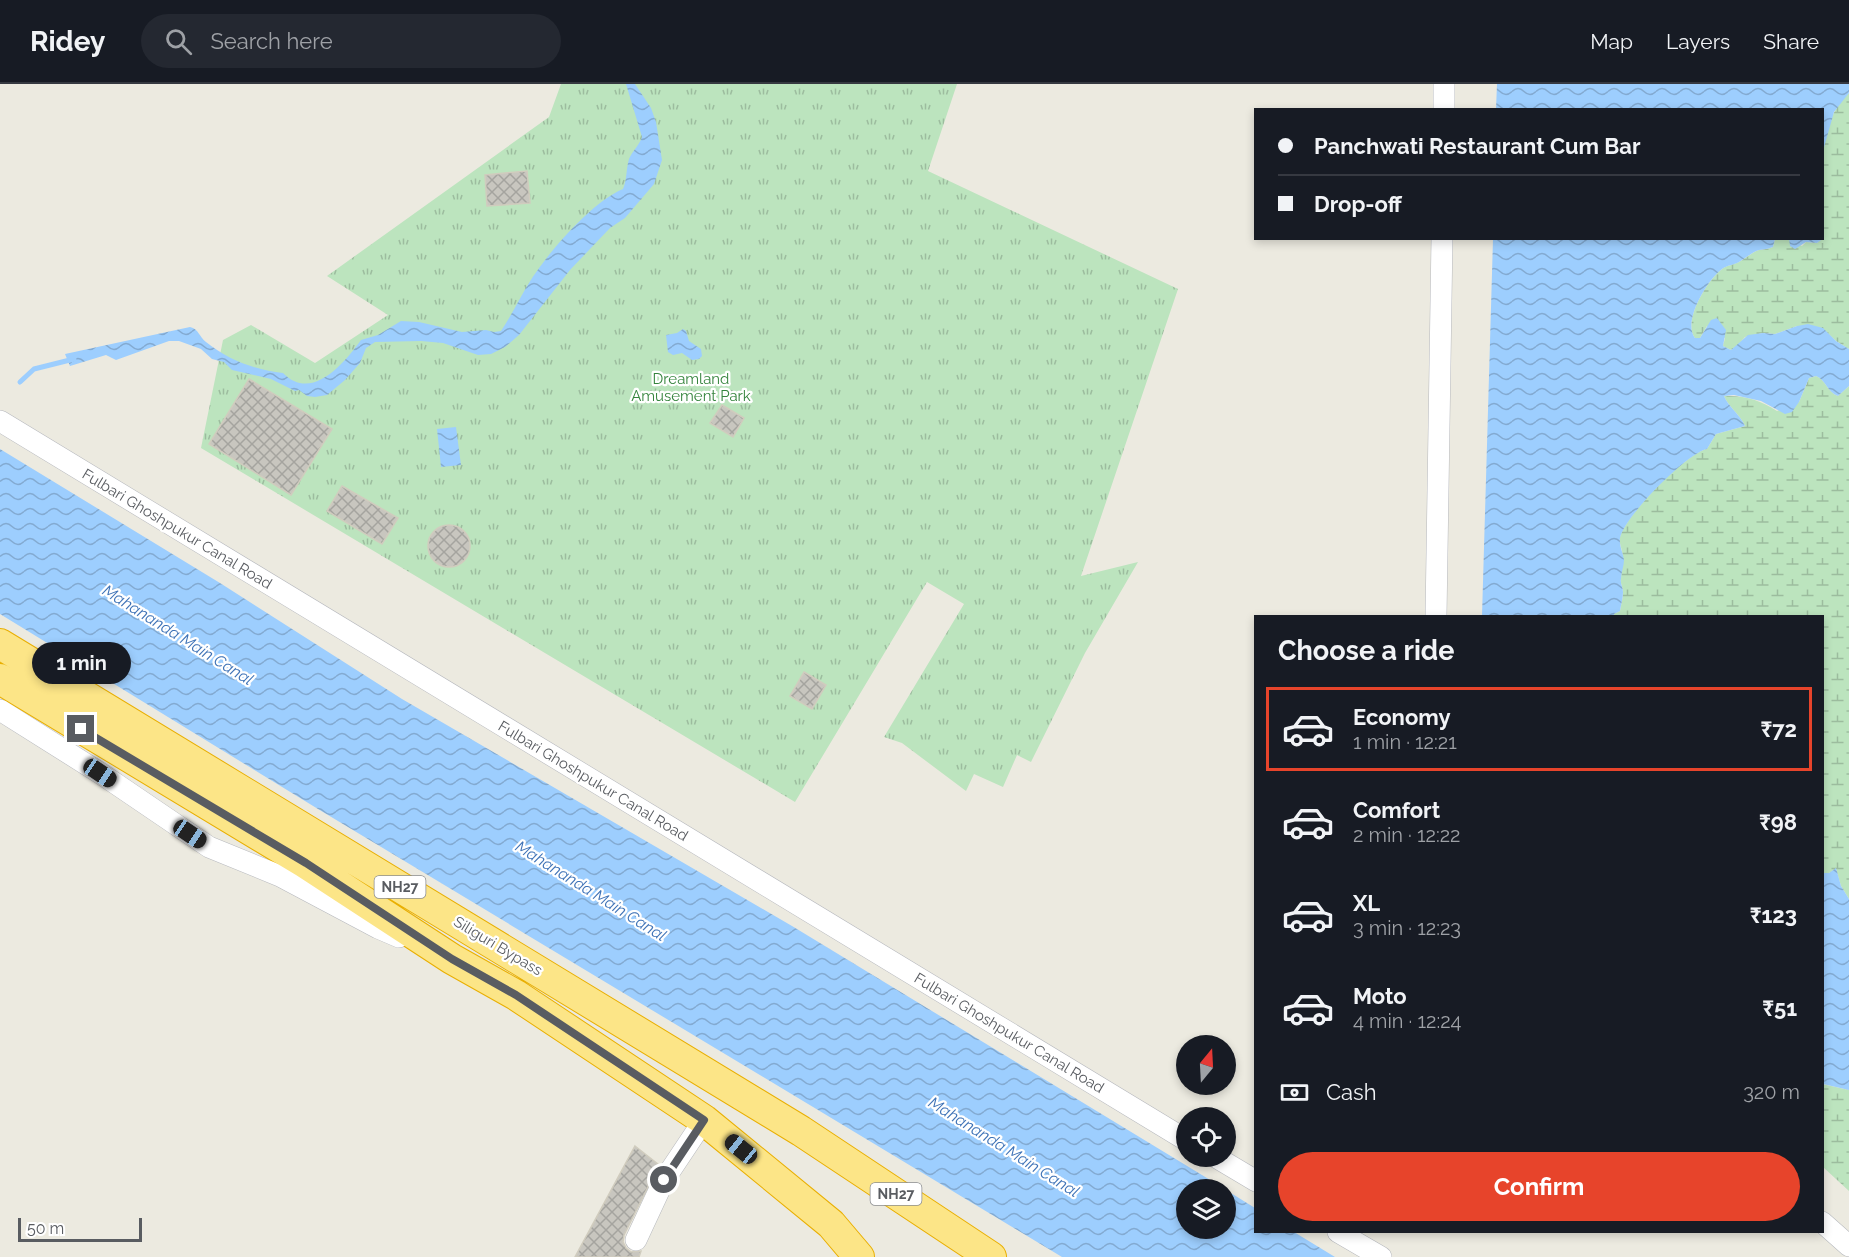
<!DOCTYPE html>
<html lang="en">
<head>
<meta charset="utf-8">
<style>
  body { margin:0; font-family:Raleway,sans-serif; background:#242831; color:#f1f3f6; height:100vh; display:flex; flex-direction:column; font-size:22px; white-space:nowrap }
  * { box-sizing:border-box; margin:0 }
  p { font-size:20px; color:#9ea1a6 }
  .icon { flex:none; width:33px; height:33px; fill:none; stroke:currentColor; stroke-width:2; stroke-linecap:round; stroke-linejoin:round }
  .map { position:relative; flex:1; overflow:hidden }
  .drawer { position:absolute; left:1254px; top:531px; width:570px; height:618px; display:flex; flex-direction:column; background:#171b24; border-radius:0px; box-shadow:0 3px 9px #0003 }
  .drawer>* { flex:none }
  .hud { position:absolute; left:1254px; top:24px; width:570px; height:132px; border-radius:0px; box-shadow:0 3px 9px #0003; display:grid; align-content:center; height:132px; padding:0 24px; background:#171b24 }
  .needle { width:39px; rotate:18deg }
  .buttons { position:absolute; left:1176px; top:951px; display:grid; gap:12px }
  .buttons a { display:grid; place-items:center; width:60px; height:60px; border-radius:50%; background:#171b24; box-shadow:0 3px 9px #0003; font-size:30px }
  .scale { position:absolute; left:18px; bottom:15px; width:124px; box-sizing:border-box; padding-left:6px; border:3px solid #595c61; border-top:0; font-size:16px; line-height:21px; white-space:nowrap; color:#595c61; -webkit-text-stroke:4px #fff; paint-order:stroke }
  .end { position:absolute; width:27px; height:27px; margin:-14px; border:8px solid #595c61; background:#fff; box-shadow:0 0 0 3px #fff }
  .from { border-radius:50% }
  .bubble { position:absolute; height:42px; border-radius:21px; background:#171b24; box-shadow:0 3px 9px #0003; font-size:20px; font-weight:700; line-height:42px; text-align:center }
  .car { position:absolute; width:18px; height:36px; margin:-18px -9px; border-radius:8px; box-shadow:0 0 4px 2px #0007; background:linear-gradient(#222 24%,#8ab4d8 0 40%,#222 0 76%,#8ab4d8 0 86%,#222 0) }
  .hud b { display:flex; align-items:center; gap:21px; height:57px; font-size:22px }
  .hud b+b { border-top:2px solid #363941 }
  .hud i { width:15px; height:15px; background:#f1f3f6 }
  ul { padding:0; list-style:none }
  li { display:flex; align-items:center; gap:18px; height:84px; margin:0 12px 9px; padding:0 12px; border:3px solid transparent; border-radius:0px }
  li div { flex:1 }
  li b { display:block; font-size:22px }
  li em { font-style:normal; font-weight:700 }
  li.on { border-color:#e7442b }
  li>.icon { width:54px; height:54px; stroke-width:1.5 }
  h2 { padding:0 24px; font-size:27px; line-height:72px }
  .pay { display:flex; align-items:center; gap:15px; height:66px; padding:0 24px; font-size:22px }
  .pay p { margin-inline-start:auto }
  .action { display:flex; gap:12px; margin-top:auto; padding:12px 24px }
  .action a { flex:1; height:69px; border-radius:36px; background:#e7442b; color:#fff; font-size:24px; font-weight:700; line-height:69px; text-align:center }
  header { display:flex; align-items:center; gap:36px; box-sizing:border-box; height:84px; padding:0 30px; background:#171b24; border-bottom:2px solid #363941 }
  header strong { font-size:28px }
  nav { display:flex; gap:33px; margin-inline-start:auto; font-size:21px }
  .search { width:420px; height:54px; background:#242831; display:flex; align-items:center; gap:15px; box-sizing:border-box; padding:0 21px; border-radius:33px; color:#9ea1a6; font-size:22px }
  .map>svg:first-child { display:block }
</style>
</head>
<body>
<header>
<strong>Ridey</strong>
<div class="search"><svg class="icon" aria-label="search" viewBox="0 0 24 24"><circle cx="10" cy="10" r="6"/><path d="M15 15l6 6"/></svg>Search here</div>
<nav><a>Map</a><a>Layers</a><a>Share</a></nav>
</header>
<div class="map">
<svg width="1849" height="1173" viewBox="0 0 1849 1173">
  <defs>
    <pattern id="grass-tufts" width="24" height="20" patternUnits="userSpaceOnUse" patternTransform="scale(1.5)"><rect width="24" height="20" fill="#bce4be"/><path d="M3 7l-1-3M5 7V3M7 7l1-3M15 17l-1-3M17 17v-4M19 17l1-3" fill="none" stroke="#9cbc9e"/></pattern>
    <pattern id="wetland-marsh" width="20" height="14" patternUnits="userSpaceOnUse" patternTransform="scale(1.5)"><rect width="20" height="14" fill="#bce4be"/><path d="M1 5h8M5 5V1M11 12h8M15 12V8" fill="none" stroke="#9cbc9e"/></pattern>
    <pattern id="water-waves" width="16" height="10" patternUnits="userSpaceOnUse" patternTransform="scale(1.5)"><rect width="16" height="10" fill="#9dcefe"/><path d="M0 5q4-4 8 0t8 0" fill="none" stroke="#83aad1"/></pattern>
    <pattern id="building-cross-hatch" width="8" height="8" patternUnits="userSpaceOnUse" patternTransform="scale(1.5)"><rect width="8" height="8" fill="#c8c6bf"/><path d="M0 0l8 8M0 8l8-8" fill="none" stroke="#a5a49f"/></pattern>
  </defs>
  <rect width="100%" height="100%" fill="#eceae0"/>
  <!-- grass -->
  <path fill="url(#grass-tufts)" d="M 561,0 L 957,0 L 928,87 L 1178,205 L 1081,492 L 1138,478 L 1085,569 L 1031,678 L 1017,671 L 1003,703 L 974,690 L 966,707 L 902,659 L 884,653 L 964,520 L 927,498 L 795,718 L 201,364 L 223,256 L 251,241 L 315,279 L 388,231 L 327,192 L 549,33 Z"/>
  <!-- wetland -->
  <path fill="url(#wetland-marsh)" d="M 1849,9 L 1849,265 L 1836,257 L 1822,244 L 1797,242 L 1775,250 L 1763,249 L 1745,253 L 1737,262 L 1731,266 L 1723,262 L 1725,254 L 1707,242 L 1700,254 L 1695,254 C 1682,238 1707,196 1722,185 C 1727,181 1733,181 1739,178 C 1745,175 1752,168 1759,166 C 1764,165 1768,165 1773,163 L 1775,155 L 1789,155 L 1789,156 L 1802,162 L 1806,158 L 1817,159 L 1822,154 C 1822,111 1813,41 1849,9 Z
    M 1816,292 C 1826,296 1827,308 1838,312 L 1849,302 L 1849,815 L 1841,802 L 1836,785 L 1829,789 L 1823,789 L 1822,532 L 1614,532 L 1614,530 L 1620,527 C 1621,521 1623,514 1623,508 C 1623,503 1620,500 1621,495 C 1621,486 1624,476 1622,467 C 1621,462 1619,459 1620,453 C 1625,432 1686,369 1707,365 L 1716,350 L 1745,342 C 1740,330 1729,324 1724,312 C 1745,311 1760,316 1777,327 L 1799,318 L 1809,294 Z
    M 1822,1000 L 1849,1006 L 1849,1107 L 1823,1083 Z"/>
  <!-- water -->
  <path fill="url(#water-waves)" d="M 626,0 L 635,0 L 651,24 L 656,38 L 662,76 L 654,100 L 625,134 L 610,144 L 570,186 L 519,251 L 505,263 L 491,270 L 478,271 L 443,259 L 421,257 L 375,258 L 366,264 L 360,279 L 345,296 L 327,311 L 315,313 L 307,312 L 299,306 L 295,307 L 271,295 L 232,286 L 224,278 L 212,275 L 201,265 L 179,257 L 169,257 L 116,276 L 106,271 L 70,282 L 65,270 L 190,243 C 199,245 199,253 206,258 C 228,276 256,286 283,289 C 312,319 345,278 361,256 L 378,251 L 401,237 L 419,238 L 462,248 L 486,246 L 494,248 L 501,247 C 514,228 523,206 537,187 C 555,161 594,117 623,105 C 627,96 626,85 629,75 C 632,67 639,62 642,53 Z
    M 1497,0 L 1849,0 L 1849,9 L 1834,28 L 1823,67 L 1822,26 L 1496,25 Z
    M 1493,155 L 1775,155 L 1773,163 C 1768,165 1764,165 1759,166 C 1752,168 1746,174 1739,178 C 1734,181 1727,181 1722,185 C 1707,196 1682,238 1695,254 L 1700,254 L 1711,236 L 1717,234 L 1726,246 L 1723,262 L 1731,266 L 1748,251 L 1763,249 L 1775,250 L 1797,242 L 1808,240 L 1823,244 L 1836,257 L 1849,265 L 1849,302 L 1838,312 C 1827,308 1826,296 1816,292 L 1809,294 L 1799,318 L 1792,328 L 1785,330 L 1761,317 L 1734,311 L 1724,312 C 1729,324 1740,330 1745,342 L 1716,350 L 1707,365 C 1687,369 1624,433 1620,454 C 1619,461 1623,469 1624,476 C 1624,482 1621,489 1621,495 C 1620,500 1623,503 1623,508 C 1623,514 1621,521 1620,527 L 1614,530 L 1614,532 L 1482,532 Z
    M 1789,155 L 1821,154 L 1821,156 L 1817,159 L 1806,158 L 1795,165 L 1790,162 Z
    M 683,245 L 686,247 L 689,257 L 701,265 L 702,272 L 699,275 L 692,276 L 682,269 L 673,271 L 668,268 L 666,251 L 677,249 Z
    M 456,343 L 461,381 L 441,383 L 437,345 Z
    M 0,365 L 220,499 L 402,615 L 792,842 L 1225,1105 L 1186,1106 L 1186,1144 L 1226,1144 L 1226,1106 L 1255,1124 L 1256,1148 L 1294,1148 L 1335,1173 L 1062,1173 L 318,725 L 0,530 Z
    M 1836,784 L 1841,802 L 1849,815 L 1849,1006 L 1823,1000 L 1823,789 L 1829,789 Z"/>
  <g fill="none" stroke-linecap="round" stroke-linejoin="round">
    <!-- stream -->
    <path stroke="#9dcefe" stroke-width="5" d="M 20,298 L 34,285 L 74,275"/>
  </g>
  <!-- building -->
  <path fill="url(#building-cross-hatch)" stroke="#d0ccbe" stroke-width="1.5" d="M 527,87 L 530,119 L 487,122 L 485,91 Z
    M 249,295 L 332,345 L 291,411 L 209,360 Z
    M 722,321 L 744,334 L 733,353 L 710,339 Z
    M 342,402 L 398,434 L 382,460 L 327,427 Z
    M428 462a21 21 0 1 1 42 0a21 21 0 1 1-42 0Z
    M 804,588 L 826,601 L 812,625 L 790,612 Z
    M 635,1062 L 659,1081 L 624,1151 L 623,1158 L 626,1164 L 631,1168 L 641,1167 L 639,1173 L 575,1173 Z"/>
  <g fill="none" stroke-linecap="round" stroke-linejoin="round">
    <defs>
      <path id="minor" d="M 1444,26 L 1444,0
        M 0,337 L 1186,1056
        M 1436,532 L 1442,154
        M 0,626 L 100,689 L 209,763 L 280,792 L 378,844 L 399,853
        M 1214,1072 L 1256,1097
        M 1822,1138 L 1849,1162
        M 1338,1148 L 1381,1173
        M 636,1156 L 664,1096 L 704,1036"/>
      <path id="highway" d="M 0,560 L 801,1047 L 991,1173
        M 0,595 L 305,779 L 452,875 L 516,911 L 704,1036 L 831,1140 L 859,1173"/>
    </defs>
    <!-- minor casing -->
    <use href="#minor" stroke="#b6b8bd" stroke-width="22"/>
    <!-- highway casing -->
    <use href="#highway" stroke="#e9af02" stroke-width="32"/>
    <!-- minor -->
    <use href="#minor" stroke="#fff" stroke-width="21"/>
    <!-- highway -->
    <use href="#highway" stroke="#fce587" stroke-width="30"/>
  </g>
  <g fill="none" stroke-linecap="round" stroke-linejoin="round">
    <!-- route -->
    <path stroke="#595c61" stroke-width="8" d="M 81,645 L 306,779 L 452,875 L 516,911 L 704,1036 L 664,1096"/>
  </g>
  <g text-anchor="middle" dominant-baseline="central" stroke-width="4.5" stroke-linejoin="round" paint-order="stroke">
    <!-- shield labels -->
    <g fill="#fff" stroke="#8b8d90" stroke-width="1.5">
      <rect x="374.5" y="792" width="51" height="22" rx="4.5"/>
      <rect x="870.5" y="1099" width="51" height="22" rx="4.5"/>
    </g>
    <g font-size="14" font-weight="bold" fill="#595c61">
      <text x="400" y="803">NH27</text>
      <text x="896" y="1110">NH27</text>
    </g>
    <!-- park labels -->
    <g font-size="15" fill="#35843d" stroke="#fff">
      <text x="691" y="295">Dreamland<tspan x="691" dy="17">Amusement Park</tspan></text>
    </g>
    <!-- street labels -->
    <g font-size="15" fill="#595c61" stroke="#fff">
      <text transform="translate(177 445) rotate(31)">Fulbari Ghoshpukur Canal Road</text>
      <text transform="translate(593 697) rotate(31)">Fulbari Ghoshpukur Canal Road</text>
      <text transform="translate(498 862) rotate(31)">Siliguri Bypass</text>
      <text transform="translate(1009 949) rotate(31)">Fulbari Ghoshpukur Canal Road</text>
    </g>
    <!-- water labels -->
    <g font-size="16" font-style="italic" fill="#3f73b7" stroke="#fff">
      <text transform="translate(178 551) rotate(32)">Mahananda Main Canal</text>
      <text transform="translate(591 807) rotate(32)">Mahananda Main Canal</text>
      <text transform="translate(1004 1063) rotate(32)">Mahananda Main Canal</text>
    </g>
  </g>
</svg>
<div class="buttons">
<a><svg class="needle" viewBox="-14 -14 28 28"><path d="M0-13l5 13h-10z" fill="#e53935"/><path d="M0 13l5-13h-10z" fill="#9ea1a6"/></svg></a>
<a><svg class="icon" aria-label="locate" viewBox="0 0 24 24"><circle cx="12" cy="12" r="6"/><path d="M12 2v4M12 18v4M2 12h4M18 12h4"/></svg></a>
<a><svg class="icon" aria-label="layers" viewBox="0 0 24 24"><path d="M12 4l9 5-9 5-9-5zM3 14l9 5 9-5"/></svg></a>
</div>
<div class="scale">50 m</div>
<i class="end from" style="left:664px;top:1096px"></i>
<i class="end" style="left:81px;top:645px"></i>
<div class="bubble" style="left:32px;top:558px;width:99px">1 min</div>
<i class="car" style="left:100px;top:689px;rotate:124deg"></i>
<i class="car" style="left:190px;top:750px;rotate:124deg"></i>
<i class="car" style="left:741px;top:1065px;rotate:309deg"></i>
<div class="hud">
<b><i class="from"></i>Panchwati Restaurant Cum Bar</b>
<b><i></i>Drop-off</b>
</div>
<section class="drawer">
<h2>Choose a ride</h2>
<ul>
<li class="on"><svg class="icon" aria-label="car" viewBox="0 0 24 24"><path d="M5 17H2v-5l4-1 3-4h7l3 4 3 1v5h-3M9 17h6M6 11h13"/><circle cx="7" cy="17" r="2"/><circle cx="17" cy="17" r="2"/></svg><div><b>Economy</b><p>1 min · 12:21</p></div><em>₹72</em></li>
<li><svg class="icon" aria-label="car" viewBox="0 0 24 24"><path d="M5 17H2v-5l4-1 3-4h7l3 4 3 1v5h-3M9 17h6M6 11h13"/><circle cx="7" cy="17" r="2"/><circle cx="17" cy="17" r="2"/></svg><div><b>Comfort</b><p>2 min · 12:22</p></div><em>₹98</em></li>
<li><svg class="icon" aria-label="car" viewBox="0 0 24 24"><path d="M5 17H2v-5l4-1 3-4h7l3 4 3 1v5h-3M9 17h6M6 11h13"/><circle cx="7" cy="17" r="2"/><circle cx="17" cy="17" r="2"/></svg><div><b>XL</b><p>3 min · 12:23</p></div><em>₹123</em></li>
<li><svg class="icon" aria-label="car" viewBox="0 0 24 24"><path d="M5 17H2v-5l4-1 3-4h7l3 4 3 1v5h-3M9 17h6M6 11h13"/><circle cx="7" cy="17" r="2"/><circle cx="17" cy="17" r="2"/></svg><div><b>Moto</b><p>4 min · 12:24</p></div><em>₹51</em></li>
</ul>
<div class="pay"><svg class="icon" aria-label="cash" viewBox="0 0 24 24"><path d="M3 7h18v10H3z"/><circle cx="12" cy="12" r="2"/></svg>Cash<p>320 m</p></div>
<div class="action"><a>Confirm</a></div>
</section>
</div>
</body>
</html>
